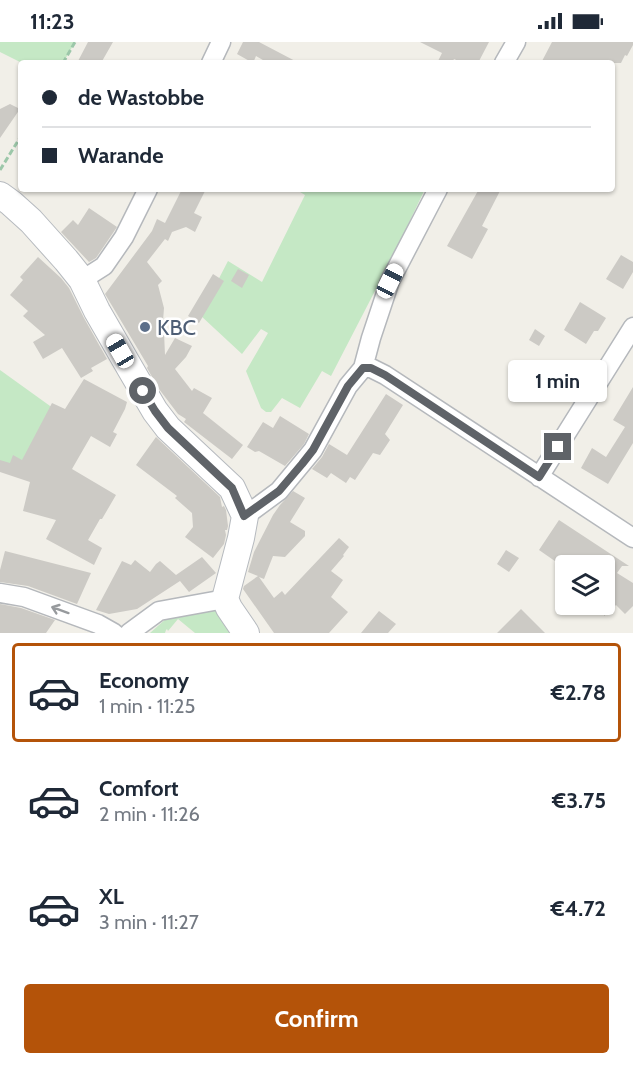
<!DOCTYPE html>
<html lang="en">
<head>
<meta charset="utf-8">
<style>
  body { margin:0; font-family:Cabin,sans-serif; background:#f2f2f3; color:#1f2937; height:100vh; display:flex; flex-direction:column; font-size:22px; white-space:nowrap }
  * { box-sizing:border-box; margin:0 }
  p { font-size:20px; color:#747a83 }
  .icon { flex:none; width:33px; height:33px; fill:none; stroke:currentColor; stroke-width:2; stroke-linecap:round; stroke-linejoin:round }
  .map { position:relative; height:591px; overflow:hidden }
  .drawer { display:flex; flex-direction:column; background:#fff; flex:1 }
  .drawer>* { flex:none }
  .top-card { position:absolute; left:18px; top:18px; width:597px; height:132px; border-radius:6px; box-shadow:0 2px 4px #0004; display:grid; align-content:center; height:132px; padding:0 24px; background:#fff }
  .fabs { position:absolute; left:555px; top:513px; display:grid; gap:12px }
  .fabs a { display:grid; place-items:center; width:60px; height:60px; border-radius:6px; background:#fff; box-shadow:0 2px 4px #0004; font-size:30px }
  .end { position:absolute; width:27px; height:27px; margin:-14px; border:8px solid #5f6368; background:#fff; box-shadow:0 0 0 3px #fff }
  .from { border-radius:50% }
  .bubble { position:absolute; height:42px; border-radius:6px; background:#fff; box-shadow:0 2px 4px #0004; font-size:20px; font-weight:700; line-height:42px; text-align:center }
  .car { position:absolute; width:18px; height:36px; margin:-18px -9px; border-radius:8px; box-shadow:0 0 4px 2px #0007; background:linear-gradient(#fff 24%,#345 0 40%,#fff 0 76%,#345 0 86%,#fff 0) }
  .top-card b { display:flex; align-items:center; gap:21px; height:57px; font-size:22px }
  .top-card b+b { border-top:2px solid #e0e1e3 }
  .top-card i { width:15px; height:15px; background:#1f2937 }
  ul { padding:10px 0 0; list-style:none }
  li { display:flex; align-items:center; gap:18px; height:99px; margin:0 12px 9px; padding:0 12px; border:3px solid transparent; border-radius:6px }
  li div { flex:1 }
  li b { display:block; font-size:22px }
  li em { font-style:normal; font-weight:700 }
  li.active { border-color:#b45309 }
  li>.icon { width:54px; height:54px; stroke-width:1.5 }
  .button { display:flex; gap:12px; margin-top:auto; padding:12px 24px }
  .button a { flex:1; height:69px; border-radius:6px; background:#b45309; color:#fff; font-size:24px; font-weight:700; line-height:69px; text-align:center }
  .status { display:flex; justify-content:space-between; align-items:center; height:42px; padding:0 30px; background:#fff; direction:ltr }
  .status svg { height:16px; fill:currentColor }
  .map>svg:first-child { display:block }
</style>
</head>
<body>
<div class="status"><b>11:23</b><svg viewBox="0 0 49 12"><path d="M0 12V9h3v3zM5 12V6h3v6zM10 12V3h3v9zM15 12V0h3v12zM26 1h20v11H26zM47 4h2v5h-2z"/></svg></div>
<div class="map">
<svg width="633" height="591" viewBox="0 0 633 591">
  <rect width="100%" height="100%" fill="#f1efe8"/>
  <!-- green -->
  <path fill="#c5e8c5" d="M 0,0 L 75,0 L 63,21 L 22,21 L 0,10 Z
    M 295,147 L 425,147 L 393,214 L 331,334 L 322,329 L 300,366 L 282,356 L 271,370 L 266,370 L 261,366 L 246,329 L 268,291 L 261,287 L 242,312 L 200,273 L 228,219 L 262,240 L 305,153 Z
    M 0,328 L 64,374 L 39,436 L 0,423 Z
    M 215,568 L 235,591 L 195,591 L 178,577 L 168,589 L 167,587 L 166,588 L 165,591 L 150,591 L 168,575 Z"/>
  <!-- building -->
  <path fill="#cccac5" d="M 88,0 L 113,0 L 101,21 L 77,21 Z
    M 243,0 L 259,0 L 299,21 L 268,21 L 256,14 L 253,21 L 237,12 Z
    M 420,0 L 489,0 L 478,21 L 463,21 L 454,17 L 452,21 L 437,21 L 442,11 Z
    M 552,0 L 633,0 L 633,3 L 627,14 L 625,13 L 621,21 L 541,21 Z
    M 10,62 L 20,67 L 0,96 L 0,67 Z
    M 182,147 L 206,147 L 194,171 L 202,175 L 195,190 L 186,185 L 172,190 L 168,199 L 165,197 L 147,220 L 162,239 L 158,243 L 164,266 L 163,279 L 161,288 L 164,290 L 165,313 L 175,296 L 192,304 L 186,315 L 175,327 L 192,349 L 194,346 L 212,356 L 203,371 L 243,403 L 232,417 L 184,380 L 186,377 L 178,372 L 159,347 L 147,326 L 148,324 L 105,252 L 152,189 L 157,177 L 165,181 Z
    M 479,147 L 501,147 L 482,184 L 488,187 L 472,217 L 447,204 Z
    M 89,166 L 117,185 L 96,216 L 89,220 L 61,190 L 73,178 L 78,183 Z
    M 621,213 L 633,220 L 633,230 L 623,247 L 606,237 Z
    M 38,215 L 61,236 L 69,246 L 84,276 L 107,317 L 91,326 L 93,329 L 81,336 L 62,306 L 43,317 L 33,300 L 45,293 L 23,274 L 28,269 L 10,253 L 23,238 L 20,235 Z
    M 238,227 L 249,233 L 242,246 L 231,239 Z
    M 213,232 L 224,239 L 199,281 L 188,274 Z
    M 580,260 L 606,276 L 598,289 L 594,289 L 586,302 L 564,288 Z
    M 535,287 L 545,294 L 539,304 L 529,298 Z
    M 84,337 L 127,360 L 125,367 L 113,390 L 117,392 L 110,405 L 91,394 L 72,427 L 116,453 L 102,477 L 100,477 L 88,498 L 102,506 L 94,523 L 46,497 L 56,478 L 23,469 L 30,440 L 0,430 L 0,418 L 10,421 L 13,413 L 22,418 L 52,361 L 65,367 Z
    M 633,345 L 633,401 L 608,442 L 581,426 L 592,406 L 606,415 L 625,385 L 613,378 Z
    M 386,352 L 403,363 L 385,392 L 390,398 L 380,413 L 373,411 L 355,438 L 350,435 L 346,441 L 331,431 L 327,436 L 312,427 L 322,415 L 329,402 L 347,413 Z
    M 280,374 L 309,392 L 304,402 L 285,424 L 259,409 L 255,410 L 247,405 L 263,380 L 273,386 Z
    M 156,395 L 220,455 L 222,465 L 224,464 L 226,468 L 228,484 L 227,488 L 225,488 L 226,493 L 224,502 L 213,516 L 185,495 L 193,485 L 192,471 L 175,456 L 177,454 L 136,423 Z
    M 293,449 L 305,456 L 290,480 L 305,489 L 305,494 L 285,515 L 273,514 L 264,537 L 259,535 L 274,556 L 282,549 L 285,553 L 339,496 L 349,505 L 343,513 L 344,514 L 331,529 L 343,538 L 331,555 L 348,570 L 329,591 L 274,591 L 243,547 L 244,544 L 258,534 L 248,530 L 254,510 L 273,473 L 280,463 Z
    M 559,478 L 629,524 L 622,524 L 617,531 L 633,541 L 633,564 L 625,572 L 616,563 L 604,574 L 604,524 L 562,524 L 539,508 Z
    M 506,508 L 519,516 L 509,530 L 497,522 Z
    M 5,509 L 91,531 L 77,562 L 28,544 L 0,540 L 0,528 Z
    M 202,515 L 216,531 L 189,550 L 180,539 L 137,567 L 109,572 L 96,568 L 122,519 L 131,523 L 135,518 L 150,530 L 156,522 L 160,519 L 176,533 Z
    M 0,562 L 21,566 L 55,578 L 46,591 L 0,591 Z
    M 521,567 L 545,591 L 497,591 Z
    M 379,569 L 396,582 L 388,591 L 361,591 Z"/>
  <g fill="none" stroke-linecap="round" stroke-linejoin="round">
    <defs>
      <path id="street" d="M 211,21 L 221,0
        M 504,21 L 516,0
        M 82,238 L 104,224 L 124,195 L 148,147
        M 363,326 L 371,326 L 385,333 L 633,496
        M 539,435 L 633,285
        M 245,474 L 279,449 L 313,408 L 348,344 L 363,326 L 371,296 L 390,239 L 438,147
        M 0,551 L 24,555 L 98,582 L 114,591
        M 129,591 L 159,569 L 225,557"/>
      <path id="secondary" d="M 0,153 L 11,161 L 31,179 L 66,218 L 82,238 L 97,269 L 131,328 L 155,369 L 168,386 L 232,446 L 245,474 L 241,496 L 225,557 L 229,566 L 246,591"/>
    </defs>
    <!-- street casing -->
    <use href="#street" stroke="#b5b8bc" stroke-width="21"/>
    <!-- secondary casing -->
    <use href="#secondary" stroke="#b6babf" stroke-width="28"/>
    <!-- path -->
    <path stroke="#9cc7a9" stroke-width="3" stroke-dasharray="6 3" stroke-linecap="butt" d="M 63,21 L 75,0
      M 0,128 L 21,94"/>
    <!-- street -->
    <use href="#street" stroke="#fff" stroke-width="18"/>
    <!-- secondary -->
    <use href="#secondary" stroke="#fff" stroke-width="26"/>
  </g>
  <!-- one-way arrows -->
  <defs><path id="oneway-shaft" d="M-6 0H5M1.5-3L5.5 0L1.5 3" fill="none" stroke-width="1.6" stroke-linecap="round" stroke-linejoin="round" transform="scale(1.5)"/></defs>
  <use stroke="#979a9d" href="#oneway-shaft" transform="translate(60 568) rotate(-160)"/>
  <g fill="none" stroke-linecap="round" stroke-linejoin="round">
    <!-- route -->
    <path stroke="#5f6368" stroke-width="8" d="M 143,349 L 155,369 L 168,386 L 232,446 L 244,474 L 279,449 L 302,422 L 313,408 L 348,344 L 363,326 L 371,326 L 385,333 L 539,435 L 558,405"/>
  </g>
  <!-- markers -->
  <circle fill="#5c6f8a" stroke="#fff" stroke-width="2" cx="145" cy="285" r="6"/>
  <g text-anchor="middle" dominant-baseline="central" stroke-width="5" stroke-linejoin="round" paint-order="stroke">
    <!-- service labels -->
    <g font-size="22" fill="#4e5e75" stroke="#fff" text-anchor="start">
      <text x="157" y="285">KBC</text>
    </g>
  </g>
</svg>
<div class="fabs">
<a><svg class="icon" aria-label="layers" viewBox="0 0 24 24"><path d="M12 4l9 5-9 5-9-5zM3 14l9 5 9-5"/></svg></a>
</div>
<i class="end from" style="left:143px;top:349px"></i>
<i class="end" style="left:558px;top:405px"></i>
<div class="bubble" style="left:508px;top:318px;width:99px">1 min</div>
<i class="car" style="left:390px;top:239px;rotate:27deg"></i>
<i class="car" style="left:120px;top:309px;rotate:330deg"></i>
<div class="top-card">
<b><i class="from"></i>de Wastobbe</b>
<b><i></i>Warande</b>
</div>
</div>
<section class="drawer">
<ul>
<li class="active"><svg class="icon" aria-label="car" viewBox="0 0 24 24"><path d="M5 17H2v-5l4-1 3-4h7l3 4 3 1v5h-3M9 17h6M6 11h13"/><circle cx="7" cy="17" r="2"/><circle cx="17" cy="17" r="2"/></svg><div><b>Economy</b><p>1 min · 11:25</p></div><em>€2.78</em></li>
<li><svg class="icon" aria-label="car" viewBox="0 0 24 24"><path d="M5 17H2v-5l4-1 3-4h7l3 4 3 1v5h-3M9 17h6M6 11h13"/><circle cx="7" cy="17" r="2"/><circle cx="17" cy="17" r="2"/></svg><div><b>Comfort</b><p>2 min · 11:26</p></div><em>€3.75</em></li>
<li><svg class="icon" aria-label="car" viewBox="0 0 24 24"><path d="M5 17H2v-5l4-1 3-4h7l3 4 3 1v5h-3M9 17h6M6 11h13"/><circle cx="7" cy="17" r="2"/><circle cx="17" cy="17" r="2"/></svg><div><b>XL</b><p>3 min · 11:27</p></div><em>€4.72</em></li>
</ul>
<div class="button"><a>Confirm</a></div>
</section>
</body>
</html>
